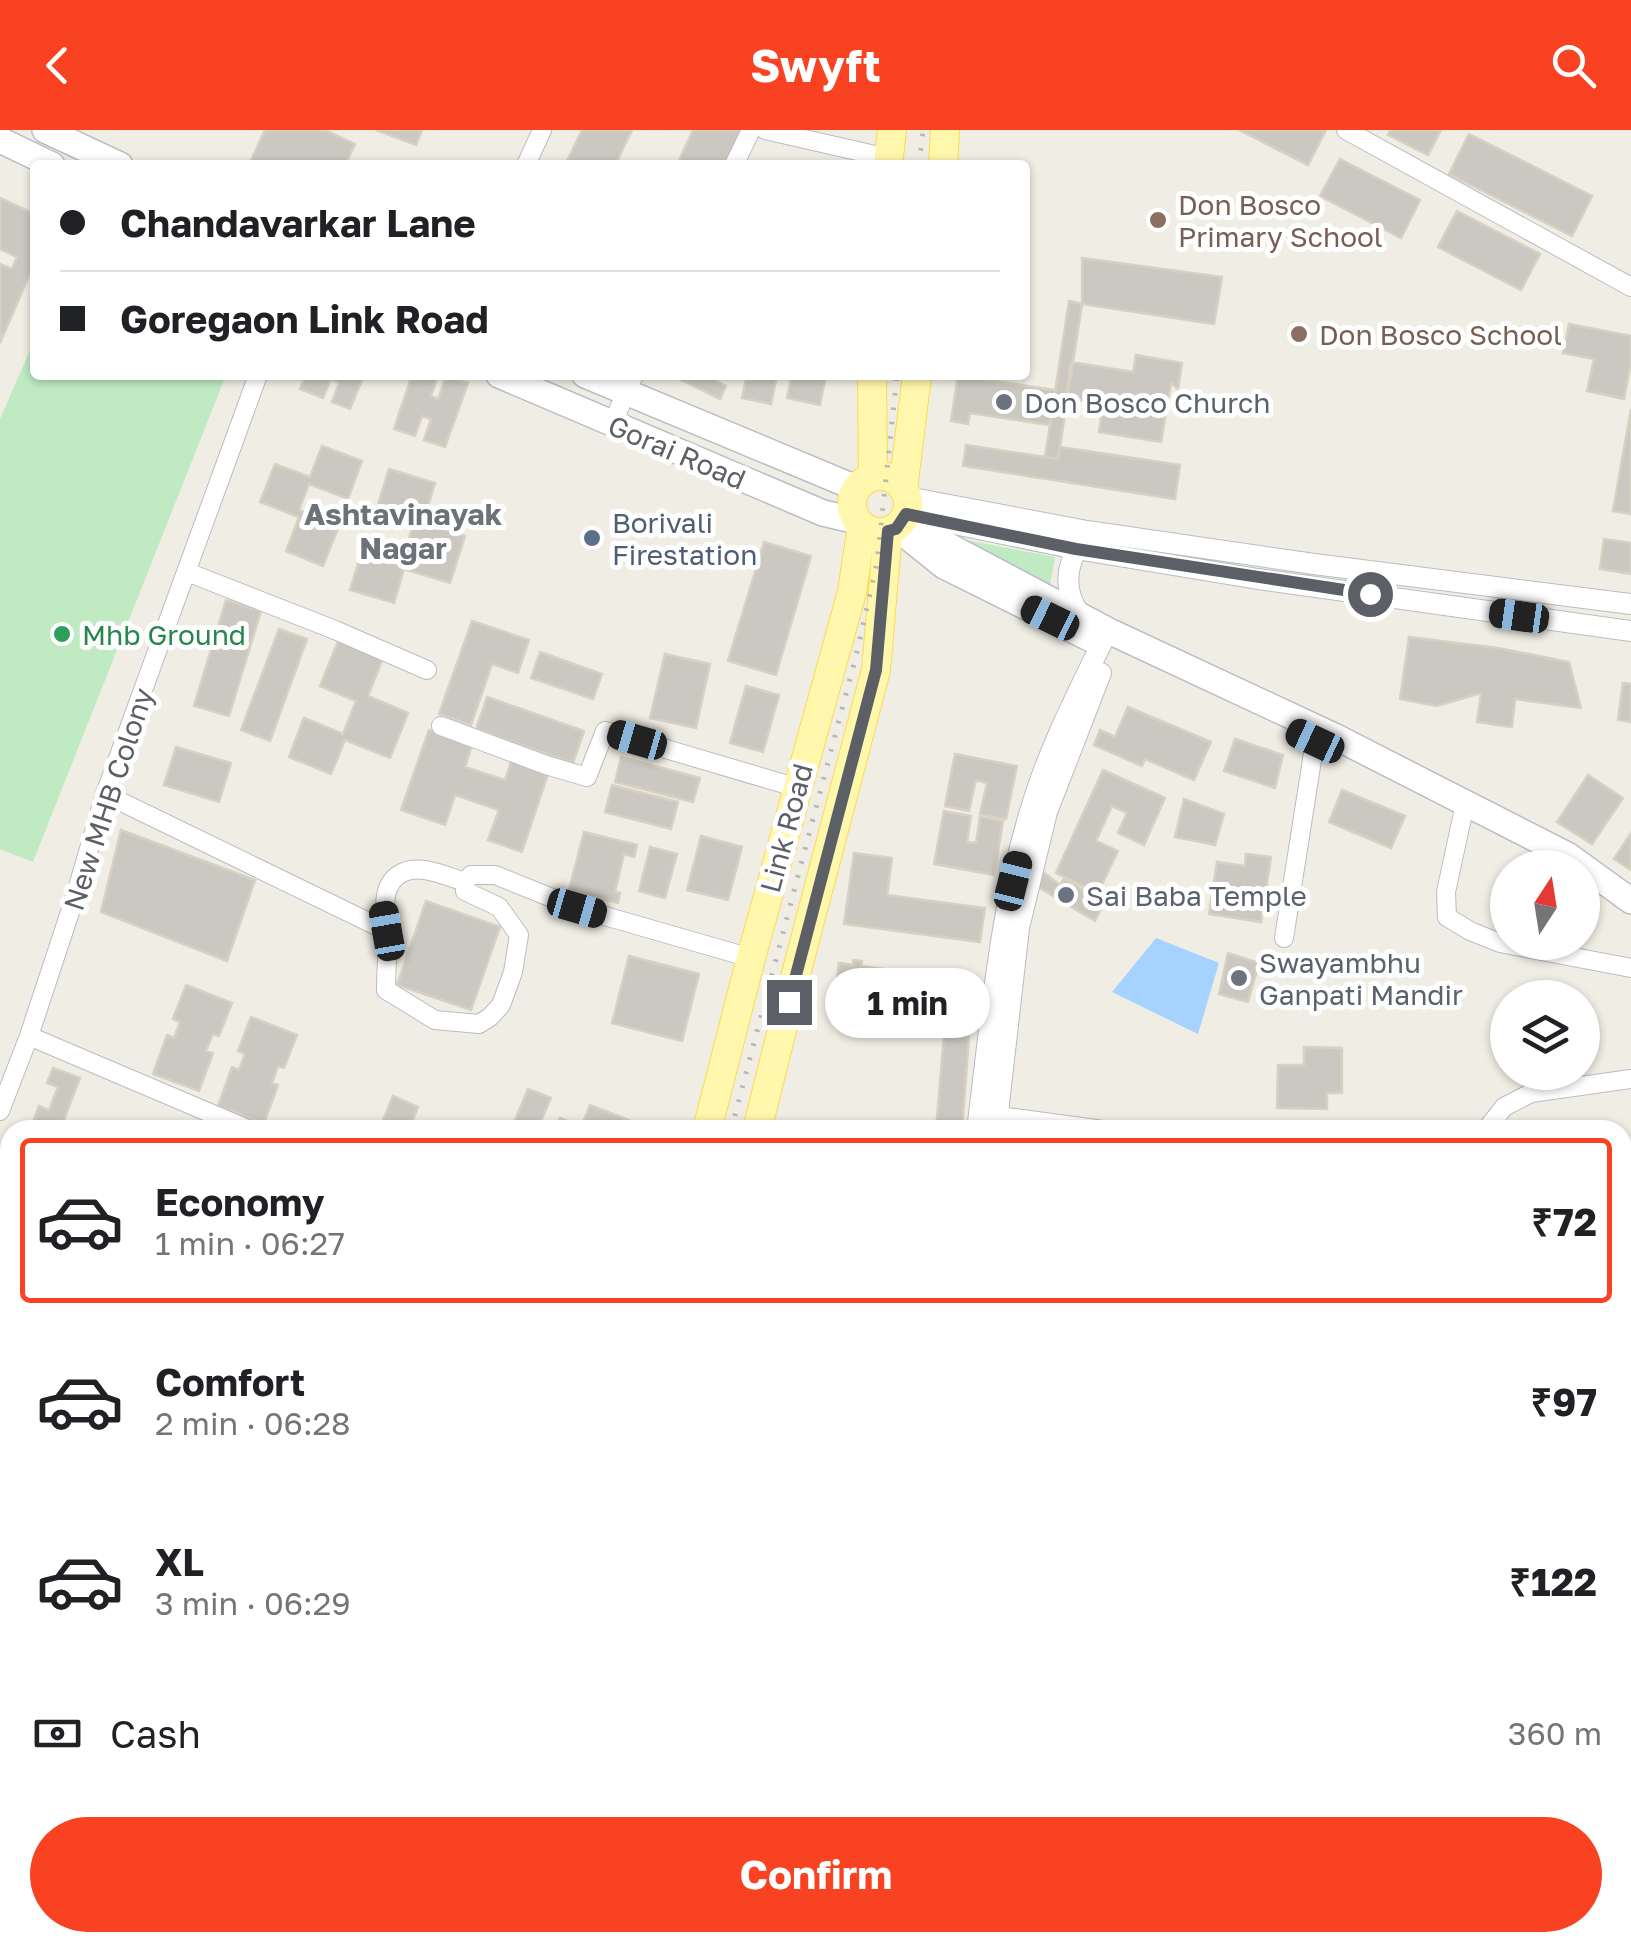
<!DOCTYPE html>
<html lang="en">
<head>
<meta charset="utf-8">
<style>
  body { margin:0; font-family:"Golos Text",sans-serif; background:#f6f6f6; color:#202124; height:100vh; display:flex; flex-direction:column; font-size:38px; white-space:nowrap }
  * { box-sizing:border-box; margin:0 }
  p { font-size:32px; color:#757577 }
  .icon { flex:none; width:55px; height:55px; fill:none; stroke:currentColor; stroke-width:2; stroke-linecap:round; stroke-linejoin:round }
  .map { position:relative; flex:1; overflow:hidden }
  .panel { position:absolute; left:0px; top:990px; width:1632px; height:832px; display:flex; flex-direction:column; background:#fff; border-radius:30px 30px 0 0; box-shadow:0 2px 8px #0004 }
  .panel>* { flex:none }
  .guide { position:absolute; left:30px; top:30px; width:1000px; height:220px; border-radius:10px; box-shadow:0 2px 8px #0004; display:grid; align-content:center; height:220px; padding:0 30px; background:#fff }
  .needle { width:65px; rotate:12deg }
  .buttons { position:absolute; left:1490px; top:720px; display:grid; gap:20px }
  .buttons a { display:grid; place-items:center; width:110px; height:110px; border-radius:50%; background:#fff; box-shadow:0 2px 8px #0004; font-size:50px }
  .end { position:absolute; width:45px; height:45px; margin:-22px; border:12px solid #5c6066; background:#fff; box-shadow:0 0 0 5px #fff }
  .from { border-radius:50% }
  .bubble { position:absolute; height:70px; border-radius:35px; background:#fff; box-shadow:0 2px 8px #0004; font-size:32px; font-weight:700; line-height:70px; text-align:center }
  .car { position:absolute; width:30px; height:60px; margin:-30px -15px; border-radius:12px; box-shadow:0 0 8px 2px #0007; background:linear-gradient(#222 24%,#8ab4d8 0 40%,#222 0 76%,#8ab4d8 0 86%,#222 0) }
  .guide b { display:flex; align-items:center; gap:35px; height:95px; font-size:38px }
  .guide b+b { border-top:2px solid #e0e0e0 }
  .guide i { width:25px; height:25px; background:#202124 }
  ul { padding:18px 0 0; list-style:none }
  li { display:flex; align-items:center; gap:30px; height:165px; margin:0 20px 15px; padding:0 10px; border:5px solid transparent; border-radius:10px }
  li div { flex:1 }
  li b { display:block; font-size:38px }
  li em { font-style:normal; font-weight:700 }
  li.current { border-color:#f94222 }
  li>.icon { width:90px; height:90px; stroke-width:1.5 }
  .pay { display:flex; align-items:center; gap:25px; height:110px; padding:0 30px; font-size:38px }
  .pay p { margin-inline-start:auto }
  .primary-button { display:flex; gap:20px; margin-top:auto; padding:20px 30px }
  .primary-button a { flex:1; height:115px; border-radius:60px; background:#f94222; color:#fff; font-size:40px; font-weight:700; line-height:115px; text-align:center }
  header { display:flex; justify-content:space-between; align-items:center; height:130px; padding:0 30px; background:#f94222; color:#fff; font-size:45px; font-weight:700 }
  .map>svg:first-child { display:block }
</style>
</head>
<body>
<header><svg class="icon" aria-label="back" viewBox="0 0 24 24"><path d="M15 5l-7 7 7 7"/></svg>Swyft<svg class="icon" aria-label="search" viewBox="0 0 24 24"><circle cx="10" cy="10" r="6"/><path d="M15 15l6 6"/></svg></header>
<div class="map">
<svg width="1631" height="1822" viewBox="0 0 1631 1822">
  <rect width="100%" height="100%" fill="#f0eee4"/>
  <!-- green -->
  <path fill="#bfeac2" d="M 35,209 L 35,245 L 226,245 L 33,732 L 0,719 L 0,289 Z
    M 949,407 L 1055,427 L 1050,456 Z
    M 0,1563 L 10,1565 L 10,1812 L 482,1813 L 480,1822 L 0,1822 Z"/>
  <!-- water -->
  <path fill="#a6d2ff" d="M 1156,808 L 1219,833 L 1198,904 L 1112,862 Z"/>
  <g fill="none" stroke-linecap="round" stroke-linejoin="round">
    <!-- stream -->
    <path stroke="#a6d2ff" stroke-width="5" d="M 0,1526 L 10,1529"/>
  </g>
  <!-- building -->
  <path fill="#cbc8c1" stroke="#d6d1c2" stroke-width="2.5" d="M 265,0 L 325,0 L 355,14 L 345,35 L 249,35 Z
    M 376,0 L 422,0 L 416,15 Z
    M 582,0 L 632,0 L 615,35 L 565,35 Z
    M 693,0 L 743,0 L 726,35 L 677,35 Z
    M 1239,0 L 1326,0 L 1308,35 Z
    M 1390,0 L 1441,0 L 1428,25 L 1388,5 Z
    M 1469,4 L 1592,66 L 1572,106 L 1449,44 Z
    M 1340,29 L 1420,70 L 1401,108 L 1320,66 Z
    M 0,68 L 35,84 L 35,132 L 0,213 L 0,134 L 12,139 L 17,127 L 0,119 Z
    M 1457,81 L 1540,124 L 1521,160 L 1438,117 Z
    M 1082,128 L 1222,147 L 1214,194 L 1082,174 Z
    M 1069,171 L 1082,174 L 1058,329 L 1045,327 Z
    M 1569,194 L 1631,206 L 1631,232 L 1624,269 L 1587,261 L 1594,229 L 1563,223 Z
    M 1136,225 L 1182,233 L 1178,259 L 1171,253 L 1161,312 L 1099,302 L 1103,274 L 1066,268 L 1071,232 L 1133,242 Z
    M 306,245 L 364,245 L 350,279 L 332,272 L 339,253 L 331,249 L 323,268 L 300,259 Z
    M 412,245 L 438,245 L 431,266 L 438,269 L 446,246 L 468,253 L 445,317 L 424,310 L 431,289 L 422,286 L 415,306 L 394,299 Z
    M 671,245 L 718,245 L 715,250 L 726,256 L 720,269 Z
    M 753,245 L 777,245 L 771,274 L 742,268 L 746,249 L 752,250 Z
    M 792,245 L 826,245 L 820,275 L 787,268 Z
    M 958,245 L 976,245 L 975,248 L 1055,260 L 1050,295 L 970,283 L 968,294 L 951,291 Z
    M 1631,279 L 1631,384 L 1613,381 Z
    M 966,315 L 1058,329 L 1060,317 L 1180,335 L 1175,369 L 963,336 Z
    M 322,316 L 362,331 L 348,369 L 309,354 L 299,380 L 339,396 L 323,436 L 286,421 L 299,387 L 260,372 L 275,334 L 310,347 Z
    M 389,339 L 435,353 L 423,393 L 465,406 L 450,453 L 404,439 L 394,473 L 350,460 L 362,421 L 402,433 L 412,398 L 374,387 Z
    M 1604,409 L 1631,413 L 1631,444 L 1600,439 Z
    M 764,412 L 811,426 L 776,545 L 728,531 Z
    M 226,470 L 261,481 L 229,586 L 194,576 Z
    M 472,491 L 529,510 L 518,543 L 492,534 L 471,595 L 439,584 Z
    M 279,499 L 307,509 L 270,611 L 241,600 Z
    M 1409,507 L 1498,518 L 1569,532 L 1581,578 L 1515,569 L 1512,597 L 1477,592 L 1481,563 L 1437,576 L 1400,569 Z
    M 339,509 L 383,528 L 368,566 L 408,583 L 390,628 L 345,610 L 331,644 L 289,627 L 304,588 L 343,604 L 356,571 L 320,556 Z
    M 540,522 L 602,544 L 593,569 L 531,548 Z
    M 665,524 L 710,534 L 696,598 L 650,588 Z
    M 1623,553 L 1631,554 L 1631,592 L 1618,590 Z
    M 746,556 L 779,565 L 763,622 L 730,613 Z
    M 487,567 L 584,601 L 573,633 L 476,599 Z
    M 1128,577 L 1211,612 L 1194,650 L 1145,629 L 1142,636 L 1094,615 L 1100,600 L 1115,607 Z
    M 429,600 L 472,615 L 465,637 L 505,650 L 512,629 L 549,641 L 522,722 L 488,710 L 499,680 L 455,665 L 445,695 L 401,680 Z
    M 1235,609 L 1283,625 L 1275,658 L 1224,641 Z
    M 176,617 L 231,633 L 219,672 L 164,655 Z
    M 955,624 L 1017,636 L 1006,689 L 980,684 L 987,653 L 976,650 L 969,681 L 945,676 Z
    M 621,627 L 700,648 L 693,672 L 615,652 Z
    M 1103,640 L 1165,668 L 1144,715 L 1118,703 L 1127,683 L 1112,676 L 1096,711 L 1118,721 L 1098,763 L 1056,743 Z
    M 1588,645 L 1623,668 L 1592,714 L 1557,692 Z
    M 612,655 L 678,672 L 671,699 L 605,682 Z
    M 1342,660 L 1405,686 L 1391,718 L 1329,692 Z
    M 1184,669 L 1224,684 L 1215,715 L 1175,707 Z
    M 944,681 L 971,686 L 967,712 L 976,713 L 980,687 L 1003,691 L 994,745 L 934,734 Z
    M 121,700 L 255,750 L 227,831 L 101,782 Z
    M 584,702 L 637,715 L 634,727 L 624,724 L 615,762 L 620,763 L 618,773 L 569,760 Z
    M 1631,703 L 1631,740 L 1614,729 Z
    M 701,706 L 742,717 L 728,770 L 687,760 Z
    M 650,717 L 677,724 L 665,768 L 639,761 Z
    M 854,723 L 892,728 L 887,765 L 985,778 L 980,812 L 844,794 Z
    M 1246,724 L 1271,727 L 1261,792 L 1209,784 L 1217,732 L 1245,736 Z
    M 1042,741 L 1060,755 L 1064,749 L 1086,761 L 1082,769 L 1102,777 L 1095,791 L 1035,755 Z
    M 426,771 L 500,797 L 471,880 L 397,855 Z
    M 1228,823 L 1259,833 L 1248,872 L 1219,864 Z
    M 629,826 L 699,844 L 682,911 L 612,893 Z
    M 853,830 L 862,831 L 861,836 L 942,847 L 938,869 L 836,854 L 839,833 L 853,835 Z
    M 186,855 L 232,873 L 219,906 L 213,904 L 206,921 L 213,923 L 199,961 L 153,944 L 167,905 L 174,908 L 180,892 L 173,889 Z
    M 251,887 L 297,905 L 284,938 L 278,936 L 272,953 L 278,955 L 264,993 L 218,976 L 232,937 L 239,940 L 245,924 L 238,921 Z
    M 944,905 L 969,907 L 962,1000 L 936,1000 Z
    M 1304,917 L 1342,918 L 1342,963 L 1327,963 L 1327,979 L 1277,978 L 1278,935 L 1304,935 Z
    M 53,938 L 80,948 L 60,1000 L 30,1000 L 39,976 L 49,980 L 58,957 L 47,953 Z
    M 528,959 L 551,968 L 537,1000 L 511,1000 Z
    M 393,966 L 418,977 L 409,1000 L 379,1000 Z
    M 590,975 L 651,999 L 555,1000 L 560,988 L 581,997 Z
    M 10,1047 L 10,1119 L 1,1142 L 0,1074 Z
    M 7,1185 L 10,1186 L 10,1253 L 0,1279 L 0,1203 Z
    M 0,1435 L 10,1439 L 10,1465 L 0,1461 Z
    M 1622,1451 L 1631,1453 L 1624,1506 L 1622,1505 Z
    M 1622,1549 L 1631,1552 L 1629,1611 L 1622,1609 Z
    M 1622,1695 L 1631,1699 L 1631,1732 L 1622,1748 Z
    M 1296,1812 L 1338,1812 L 1336,1822 L 1300,1822 L 1302,1816 L 1296,1815 Z
    M 1379,1812 L 1450,1812 L 1448,1822 L 1377,1822 Z"/>
  <g fill="none" stroke-linecap="round" stroke-linejoin="round">
    <defs>
      <path id="minor" d="M 765,0 L 888,28
        M 1346,0 L 1631,157
        M 526,35 L 542,0
        M 734,35 L 751,0
        M 612,294 L 634,245
        M 187,442 L 335,500 L 427,540
        M 441,596 L 546,635 L 587,647 L 605,601 L 798,658
        M 105,664 L 387,801
        M 1465,674 L 1446,762 L 1447,787 L 1470,801 L 1500,813 L 1631,838
        M 465,752 C 448,747 422,734 404,742 C 378,753 386,784 387,805 C 388,823 386,842 386,860 L 435,890 L 479,894 L 490,887 L 501,875 L 513,842 L 519,805 L 499,777 L 465,761 L 465,752 L 471,745 L 495,745 L 577,778 L 751,828
        M 1284,808 L 1317,598
        M 29,906 L 250,1000
        M 0,981 L 29,906 L 74,770 L 105,664 L 258,245
        M 985,984 L 1103,1000
        M 1486,1000 L 1504,977 L 1531,963 L 1631,949
        M 0,1153 L 10,1156
        M 0,1315 L 10,1290
        M 1622,1337 L 1631,1339
        M 0,1361 L 10,1365
        M 0,1502 L 10,1505
        M 1622,1532 L 1631,1535
        M 1622,1621 L 1631,1633
        M 1622,1807 L 1631,1806
        M 1160,1822 L 1162,1812"/>
      <path id="tertiary" d="M 907,367 L 1087,401 L 1314,434 L 1631,474
        M 906,384 L 1076,419 L 1258,449 L 1631,501
        M 1079,483 C 1063,460 1066,435 1081,412
        M 977,1000 C 991,891 999,780 1032,675 C 1050,615 1081,557 1108,500
        M 996,1000 L 1019,798 L 1047,682 L 1101,543
        M 811,1822 L 813,1812
        M 837,1822 L 839,1812"/>
      <path id="secondary" d="M 45,0 L 120,35
        M 0,10 L 52,35
        M 499,245 L 823,383 L 857,391
        M 585,245 L 856,358
        M 902,391 L 1111,502 L 1334,606 L 1569,726 L 1631,771
        M 908,407 L 944,436 L 1091,509"/>
      <path id="primary" d="M 888,35 L 892,0
        M 943,35 L 945,0
        M 872,245 L 873,347
        M852 374a28 28 0 1 1 56 0a28 28 0 1 1-56 0Z
        M 903,359 L 917,245
        M 707,1000 L 751,828 L 852,462 L 862,396
        M 757,1000 L 797,840 L 876,540 L 888,401
        M 513,1822 L 515,1812
        M 561,1822 L 563,1812"/>
    </defs>
    <!-- minor casing -->
    <use href="#minor" stroke="#b9bcc2" stroke-width="20"/>
    <!-- tertiary casing -->
    <use href="#tertiary" stroke="#b9bcc2" stroke-width="22"/>
    <!-- secondary casing -->
    <use href="#secondary" stroke="#babdc4" stroke-width="28"/>
    <!-- primary casing -->
    <use href="#primary" stroke="#fed950" stroke-width="30"/>
    <!-- minor -->
    <use href="#minor" stroke="#fff" stroke-width="18"/>
    <!-- tertiary -->
    <use href="#tertiary" stroke="#fff" stroke-width="20"/>
    <!-- secondary -->
    <use href="#secondary" stroke="#fff" stroke-width="25"/>
    <!-- primary -->
    <use href="#primary" stroke="#fff7ab" stroke-width="28"/>
    <!-- rail -->
    <path stroke="#b6b7b7" stroke-width="5" stroke-dasharray="2.5 12" stroke-linecap="butt" d="M 919,35 L 923,0
      M 731,1000 L 856,526 L 877,433 L 897,245
      M 550,1822 L 552,1812"/>
  </g>
  <g fill="none" stroke-linecap="round" stroke-linejoin="round">
    <!-- route -->
    <path stroke="#5c6066" stroke-width="12" d="M 789,872 L 876,540 L 888,401 L 896,399 L 906,384 L 1076,419 L 1370,464"/>
  </g>
  <!-- markers -->
  <g fill="#8d6e63" stroke="#fff" stroke-width="4">
    <circle cx="1158" cy="90" r="10"/>
    <circle cx="1299" cy="204" r="10"/>
  </g>
  <g fill="#6b7280" stroke="#fff" stroke-width="4">
    <circle cx="1004" cy="272" r="10"/>
    <circle cx="1066" cy="765" r="10"/>
    <circle cx="1239" cy="848" r="10"/>
  </g>
  <circle fill="#5c6f8a" stroke="#fff" stroke-width="4" cx="592" cy="408" r="10"/>
  <circle fill="#2e9e5b" stroke="#fff" stroke-width="4" cx="62" cy="504" r="10"/>
  <g text-anchor="middle" dominant-baseline="central" stroke-width="10" stroke-linejoin="round" paint-order="stroke">
    <!-- education labels -->
    <g font-size="28" fill="#785e54" stroke="#fff" text-anchor="start">
      <text x="1178" y="74">Don Bosco<tspan x="1178" dy="32">Primary School</tspan></text>
      <text x="1319" y="204">Don Bosco School</text>
    </g>
    <!-- worship labels -->
    <g font-size="28" fill="#5b616d" stroke="#fff" text-anchor="start">
      <text x="1024" y="272">Don Bosco Church</text>
      <text x="1086" y="765">Sai Baba Temple</text>
      <text x="1259" y="832">Swayambhu<tspan x="1259" dy="32">Ganpati Mandir</tspan></text>
    </g>
    <!-- street labels -->
    <g font-size="28" fill="#5c6066" stroke="#fff">
      <text transform="translate(677 322) rotate(23)">Gorai Road</text>
      <text transform="translate(108 669) rotate(-72)">New MHB Colony</text>
      <text transform="translate(786 698) rotate(-75)">Link Road</text>
    </g>
    <!-- service labels -->
    <g font-size="28" fill="#4e5e75" stroke="#fff" text-anchor="start">
      <text x="612" y="392">Borivali<tspan x="612" dy="32">Firestation</tspan></text>
    </g>
    <!-- leisure labels -->
    <g font-size="28" fill="#27864d" stroke="#fff" text-anchor="start">
      <text x="82" y="504">Mhb Ground</text>
    </g>
    <!-- neighbourhood labels -->
    <g font-size="30" font-weight="bold" fill="#6d7279" stroke="#fff">
      <text x="403" y="384">Ashtavinayak<tspan x="403" dy="34">Nagar</tspan></text>
    </g>
  </g>
</svg>
<div class="buttons">
<a><svg class="needle" viewBox="-14 -14 28 28"><path d="M0-13l5 13h-10z" fill="#e53935"/><path d="M0 13l5-13h-10z" fill="#757577"/></svg></a>
<a><svg class="icon" aria-label="layers" viewBox="0 0 24 24"><path d="M12 4l9 5-9 5-9-5zM3 14l9 5 9-5"/></svg></a>
</div>
<i class="end from" style="left:1370px;top:464px"></i>
<i class="end" style="left:789px;top:872px"></i>
<div class="bubble" style="left:825px;top:838px;width:165px">1 min</div>
<i class="car" style="left:1519px;top:486px;rotate:278deg"></i>
<i class="car" style="left:1050px;top:488px;rotate:296deg"></i>
<i class="car" style="left:637px;top:610px;rotate:286deg"></i>
<i class="car" style="left:1315px;top:611px;rotate:295deg"></i>
<i class="car" style="left:1013px;top:751px;rotate:14deg"></i>
<i class="car" style="left:577px;top:778px;rotate:106deg"></i>
<i class="car" style="left:387px;top:801px;rotate:350deg"></i>
<div class="guide">
<b><i class="from"></i>Chandavarkar Lane</b>
<b><i></i>Goregaon Link Road</b>
</div>
<section class="panel">
<ul>
<li class="current"><svg class="icon" aria-label="car" viewBox="0 0 24 24"><path d="M5 17H2v-5l4-1 3-4h7l3 4 3 1v5h-3M9 17h6M6 11h13"/><circle cx="7" cy="17" r="2"/><circle cx="17" cy="17" r="2"/></svg><div><b>Economy</b><p>1 min · 06:27</p></div><em>₹72</em></li>
<li><svg class="icon" aria-label="car" viewBox="0 0 24 24"><path d="M5 17H2v-5l4-1 3-4h7l3 4 3 1v5h-3M9 17h6M6 11h13"/><circle cx="7" cy="17" r="2"/><circle cx="17" cy="17" r="2"/></svg><div><b>Comfort</b><p>2 min · 06:28</p></div><em>₹97</em></li>
<li><svg class="icon" aria-label="car" viewBox="0 0 24 24"><path d="M5 17H2v-5l4-1 3-4h7l3 4 3 1v5h-3M9 17h6M6 11h13"/><circle cx="7" cy="17" r="2"/><circle cx="17" cy="17" r="2"/></svg><div><b>XL</b><p>3 min · 06:29</p></div><em>₹122</em></li>
</ul>
<div class="pay"><svg class="icon" aria-label="cash" viewBox="0 0 24 24"><path d="M3 7h18v10H3z"/><circle cx="12" cy="12" r="2"/></svg>Cash<p>360 m</p></div>
<div class="primary-button"><a>Confirm</a></div>
</section>
</div>
</body>
</html>
